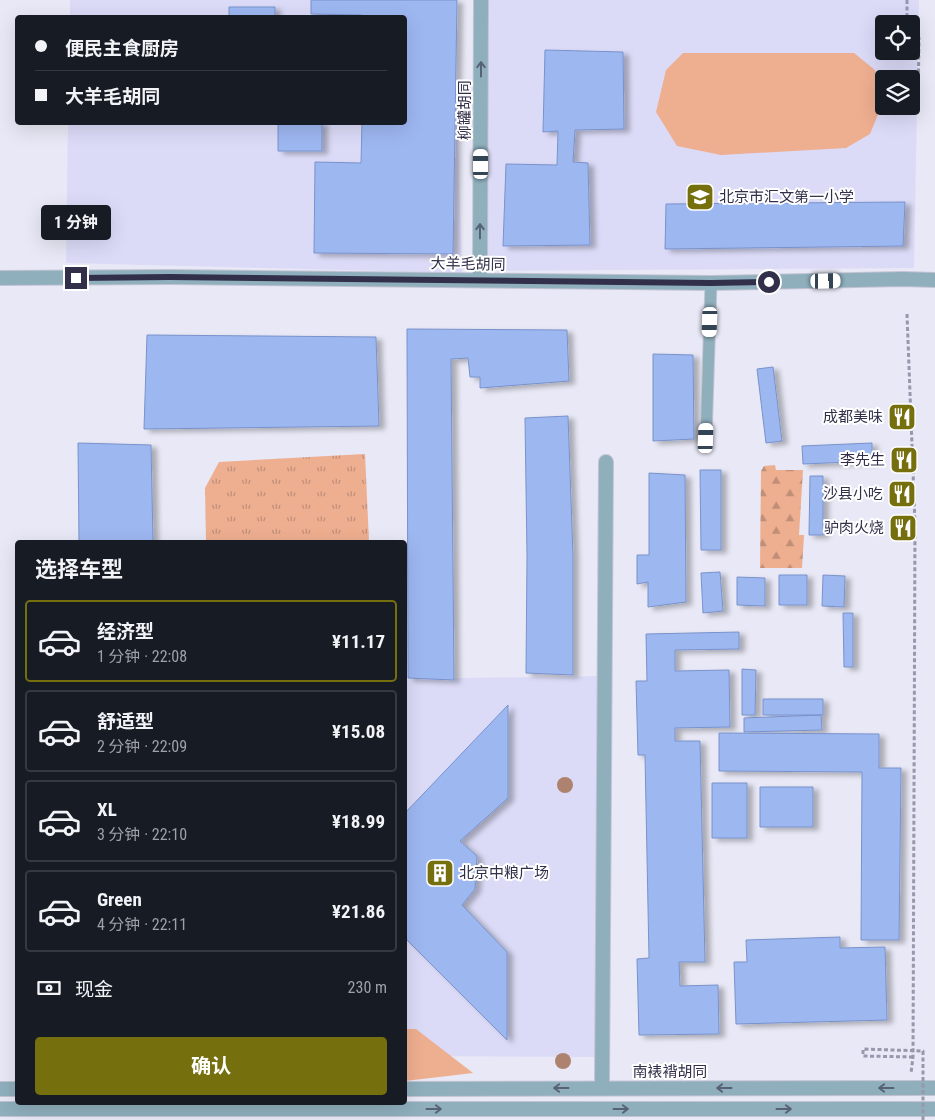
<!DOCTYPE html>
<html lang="zh">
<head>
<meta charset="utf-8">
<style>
  body { margin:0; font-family:"Roboto Condensed","Noto Sans SC",sans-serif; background:#20242c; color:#f1f3f6; height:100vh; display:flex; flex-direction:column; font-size:19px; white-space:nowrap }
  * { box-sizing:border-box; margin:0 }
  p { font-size:16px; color:#9ea1a6 }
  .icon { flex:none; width:28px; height:28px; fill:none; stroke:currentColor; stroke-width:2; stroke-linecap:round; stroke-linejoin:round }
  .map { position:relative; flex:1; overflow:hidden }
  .panel { position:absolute; left:15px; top:540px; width:392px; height:565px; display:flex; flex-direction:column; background:#171b24; border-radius:5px; box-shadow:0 5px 20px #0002 }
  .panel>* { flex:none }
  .guide { position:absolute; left:15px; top:15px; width:392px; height:110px; border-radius:5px; box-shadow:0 5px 20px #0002; display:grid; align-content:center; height:110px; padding:0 20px; background:#171b24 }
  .tools { position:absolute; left:875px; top:15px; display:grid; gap:10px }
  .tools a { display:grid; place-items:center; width:45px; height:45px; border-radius:5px; background:#171b24; box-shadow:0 5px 20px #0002; font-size:25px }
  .end { position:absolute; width:22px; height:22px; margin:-11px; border:6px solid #312f49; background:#fff; box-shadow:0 0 0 2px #fff }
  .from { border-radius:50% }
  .bubble { position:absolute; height:35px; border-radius:5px; background:#171b24; box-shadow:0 5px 20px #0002; font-size:16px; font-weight:700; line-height:35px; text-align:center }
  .car { position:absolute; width:15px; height:30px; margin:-15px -8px; border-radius:6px; box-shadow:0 0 4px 1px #0007; background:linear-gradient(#fff 24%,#345 0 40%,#fff 0 76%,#345 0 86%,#fff 0) }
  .guide b { display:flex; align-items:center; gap:18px; height:48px; font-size:19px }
  .guide b+b { border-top:1px solid #363941 }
  .guide i { width:12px; height:12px; background:#f1f3f6 }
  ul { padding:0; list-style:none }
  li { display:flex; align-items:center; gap:15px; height:82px; margin:0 10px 8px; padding:0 10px; border:2px solid #363941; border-radius:5px }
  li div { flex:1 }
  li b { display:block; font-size:19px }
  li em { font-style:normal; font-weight:700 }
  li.active { border-color:#756f0e }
  li>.icon { width:45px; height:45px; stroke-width:1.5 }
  h2 { padding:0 20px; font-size:22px; line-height:60px }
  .pay { display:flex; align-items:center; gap:12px; height:55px; padding:0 20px; font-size:19px }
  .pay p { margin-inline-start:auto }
  .cta { display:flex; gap:10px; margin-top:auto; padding:10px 20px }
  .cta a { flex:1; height:58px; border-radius:5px; background:#756f0e; color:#fff; font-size:20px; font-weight:700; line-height:58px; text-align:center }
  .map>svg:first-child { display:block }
</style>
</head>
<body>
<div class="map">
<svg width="935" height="1120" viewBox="0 0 935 1120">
  <defs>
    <pattern id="forest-firs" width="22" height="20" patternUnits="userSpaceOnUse" patternTransform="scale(1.25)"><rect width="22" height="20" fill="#eeae90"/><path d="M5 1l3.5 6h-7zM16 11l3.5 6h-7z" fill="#c18e78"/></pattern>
    <pattern id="park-tufts" width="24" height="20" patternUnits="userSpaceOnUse" patternTransform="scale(1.25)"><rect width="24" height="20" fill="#eeae90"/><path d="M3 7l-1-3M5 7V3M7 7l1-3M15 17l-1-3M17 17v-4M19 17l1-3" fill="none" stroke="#c18e78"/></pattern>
    <filter id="shadow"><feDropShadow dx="5.5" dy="3" stdDeviation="2.5" flood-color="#0004"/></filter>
  </defs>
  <rect width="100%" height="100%" fill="#e8e8f6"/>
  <!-- built -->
  <path fill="#dbdbf8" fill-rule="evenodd" d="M 70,0 L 454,0 L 462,273 L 66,263 L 68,123 L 405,122 L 405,18 L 70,17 Z
    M 487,0 L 919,0 L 914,268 L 487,271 ZM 884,24 L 911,24 L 911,51 L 884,51 ZM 884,79 L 911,79 L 911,106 L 884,106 Z
    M 598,676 L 597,1057 L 405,1056 L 405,679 Z"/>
  <!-- grass -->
  <path fill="#eeae90" d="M 683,53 L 854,53 L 875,70 L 881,107 L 870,134 L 846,148 L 721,155 L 677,146 L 656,112 L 666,70 Z
    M 405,1029 L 416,1029 L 473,1073 L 405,1081 Z"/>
  <!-- forest -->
  <path fill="url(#forest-firs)" d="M 775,465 L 776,470 L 803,470 L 799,535 L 804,535 L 802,568 L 760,568 L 761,471 L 764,466 Z"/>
  <!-- park -->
  <path fill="url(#park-tufts)" d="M 365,454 L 369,542 L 206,542 L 205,488 L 219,462 Z"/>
  <!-- building -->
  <path fill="#9db7f1" stroke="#7992cb" filter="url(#shadow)" d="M 311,0 L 457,0 L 453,254 L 314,253 L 315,162 L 361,163 L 362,122 L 405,122 L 405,18 L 362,18 L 362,15 L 311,14 Z
    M 229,7 L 275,7 L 275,18 L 229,18 Z
    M 545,50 L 623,52 L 624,129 L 575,130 L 573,162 L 588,163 L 590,245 L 503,246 L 506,164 L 557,165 L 558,131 L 543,132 Z
    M 278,122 L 322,122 L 322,151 L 278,151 Z
    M 905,202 L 903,246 L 665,249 L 666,204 Z
    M 407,329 L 567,330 L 569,381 L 480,388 L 480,377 L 470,377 L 468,358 L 451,359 L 454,680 L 408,678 Z
    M 147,335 L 376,337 L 379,426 L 144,429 Z
    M 653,354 L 693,355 L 694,439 L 653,441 Z
    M 773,367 L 782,441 L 766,443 L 757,369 Z
    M 568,416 L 573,556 L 573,675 L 526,673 L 527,555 L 525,418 Z
    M 78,443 L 151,445 L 153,542 L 79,542 Z
    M 872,443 L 872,461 L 803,464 L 802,446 Z
    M 700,470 L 721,470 L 721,550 L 701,550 Z
    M 649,473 L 685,475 L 686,602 L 648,607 L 648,582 L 637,584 L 637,555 L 649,555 Z
    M 810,476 L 823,476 L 823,535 L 809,535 Z
    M 720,572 L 723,611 L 703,613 L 701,573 Z
    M 779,575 L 807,575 L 807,605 L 779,605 Z
    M 823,575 L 845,576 L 844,607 L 822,606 Z
    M 737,577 L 765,578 L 765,606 L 737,605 Z
    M 843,613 L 853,613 L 853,667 L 844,667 Z
    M 739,632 L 739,649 L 675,650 L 675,671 L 729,670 L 730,727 L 675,728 L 675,741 L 700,741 L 705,962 L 679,962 L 680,986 L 718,985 L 719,1034 L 639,1035 L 637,959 L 649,958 L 645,755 L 638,755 L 636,681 L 647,681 L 646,634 Z
    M 742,669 L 756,670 L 755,715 L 742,715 Z
    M 763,699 L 823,699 L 823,715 L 763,715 Z
    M 508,705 L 508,798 L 460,841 L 477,856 L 475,889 L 462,905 L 507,952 L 507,1040 L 405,938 L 405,813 Z
    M 821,715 L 822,730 L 744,732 L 744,718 Z
    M 719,733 L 879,734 L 879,768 L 901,768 L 899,940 L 861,940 L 862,772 L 719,771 Z
    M 712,783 L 747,783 L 747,838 L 712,838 Z
    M 760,787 L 813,787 L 813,827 L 760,827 Z
    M 840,937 L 840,948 L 885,947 L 887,1020 L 736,1024 L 734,962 L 747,962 L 746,940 Z"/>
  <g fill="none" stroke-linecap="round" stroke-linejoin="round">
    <defs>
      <path id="service" d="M 706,438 L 711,283"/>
      <path id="minor" d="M 0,278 L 170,277 L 711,283 L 903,279 L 935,280
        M 480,280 L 481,0
        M 602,1088 L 606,462"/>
      <path id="tertiary" d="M 0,1089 L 18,1089
        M 405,1089 L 935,1088
        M 0,1109 L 935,1109"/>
    </defs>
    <!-- service casing -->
    <use href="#service" stroke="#c3c3d3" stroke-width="13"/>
    <!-- minor casing -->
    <use href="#minor" stroke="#c3c3d3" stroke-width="16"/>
    <!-- tertiary casing -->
    <use href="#tertiary" stroke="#c3c3d3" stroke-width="16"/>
    <!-- path -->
    <path stroke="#9897ab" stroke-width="3" stroke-dasharray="4 2.5" stroke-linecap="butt" d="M 907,0 L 907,24
      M 911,35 L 919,38 L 918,108
      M 907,314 L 915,524 L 913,1057 L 911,1073"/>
    <!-- service -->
    <use href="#service" stroke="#8fafbd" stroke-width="11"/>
    <!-- minor -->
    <use href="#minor" stroke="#8fafbd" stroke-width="14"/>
    <!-- tertiary -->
    <use href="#tertiary" stroke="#8fafbd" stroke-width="14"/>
    <!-- path-bridge -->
    <path stroke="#9897ab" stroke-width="3" stroke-dasharray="4 2.5" stroke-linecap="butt" d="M 913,1057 L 863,1056 L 863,1049 L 923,1051 L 923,1120"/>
  </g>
  <!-- trees -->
  <g fill="#ad836f">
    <circle cx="565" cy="785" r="8"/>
    <circle cx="563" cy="1061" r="8"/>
  </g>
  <!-- one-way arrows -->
  <defs><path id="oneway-shaft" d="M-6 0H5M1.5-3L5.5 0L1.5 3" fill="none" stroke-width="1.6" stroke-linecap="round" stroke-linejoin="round" transform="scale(1.25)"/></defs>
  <g stroke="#576277">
    <use href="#oneway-shaft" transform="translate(481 69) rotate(-90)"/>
    <use href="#oneway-shaft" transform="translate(480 231) rotate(-90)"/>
    <use href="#oneway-shaft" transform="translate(561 1088) rotate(180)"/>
    <use href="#oneway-shaft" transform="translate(724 1088) rotate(180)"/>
    <use href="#oneway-shaft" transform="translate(886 1088) rotate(180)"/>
    <use href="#oneway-shaft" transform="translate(434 1109)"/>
    <use href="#oneway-shaft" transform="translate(621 1109)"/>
    <use href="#oneway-shaft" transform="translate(784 1109)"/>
  </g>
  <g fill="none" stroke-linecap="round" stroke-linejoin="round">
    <!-- route -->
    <path stroke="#312f49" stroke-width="6" d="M 76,278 L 170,277 L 711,283 L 769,282"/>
  </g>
  <!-- icons -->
  <defs>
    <symbol id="school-square" viewBox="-11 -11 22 22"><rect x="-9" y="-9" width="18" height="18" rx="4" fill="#756f0e" stroke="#fff"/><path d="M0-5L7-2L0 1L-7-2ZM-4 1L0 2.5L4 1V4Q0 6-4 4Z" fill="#fff"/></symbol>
    <symbol id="restaurant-square" viewBox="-11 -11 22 22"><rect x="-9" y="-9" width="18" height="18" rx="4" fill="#756f0e" stroke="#fff"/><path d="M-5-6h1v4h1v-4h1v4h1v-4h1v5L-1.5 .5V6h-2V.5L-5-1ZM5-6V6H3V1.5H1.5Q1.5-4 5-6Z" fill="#fff"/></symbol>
    <symbol id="building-square" viewBox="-11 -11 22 22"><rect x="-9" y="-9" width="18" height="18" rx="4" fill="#756f0e" stroke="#fff"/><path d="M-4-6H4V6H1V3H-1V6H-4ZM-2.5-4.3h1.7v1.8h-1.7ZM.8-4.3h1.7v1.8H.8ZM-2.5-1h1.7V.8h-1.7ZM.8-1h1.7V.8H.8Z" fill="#fff"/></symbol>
  </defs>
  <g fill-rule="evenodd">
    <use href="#school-square" x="684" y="181" width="32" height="32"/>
    <use href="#restaurant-square" x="886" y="401" width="32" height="32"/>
    <use href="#restaurant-square" x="888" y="444" width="32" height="32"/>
    <use href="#restaurant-square" x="886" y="478" width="32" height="32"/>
    <use href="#restaurant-square" x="887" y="512" width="32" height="32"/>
    <use href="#building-square" x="424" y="857" width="32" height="32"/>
  </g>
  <g text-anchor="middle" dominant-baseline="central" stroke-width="4" stroke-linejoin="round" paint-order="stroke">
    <!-- street labels -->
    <g font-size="15" fill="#312f49" stroke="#fff">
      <text transform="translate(465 110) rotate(-90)">柳罐胡同</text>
      <text transform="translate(468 264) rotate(1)">大羊毛胡同</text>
      <text x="670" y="1072">南裱褙胡同</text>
    </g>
    <!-- poi labels -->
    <g font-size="15" fill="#312f49" stroke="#fff" text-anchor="end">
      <text x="719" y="197" text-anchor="start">北京市汇文第一小学</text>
      <text x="883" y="417">成都美味</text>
      <text x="885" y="460">李先生</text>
      <text x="883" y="494">沙县小吃</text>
      <text x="884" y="528">驴肉火烧</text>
      <text x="459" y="873" text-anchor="start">北京中粮广场</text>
    </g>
  </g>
</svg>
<div class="tools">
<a><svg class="icon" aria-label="locate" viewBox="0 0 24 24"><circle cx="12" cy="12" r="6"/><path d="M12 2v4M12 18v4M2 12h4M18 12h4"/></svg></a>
<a><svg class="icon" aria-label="layers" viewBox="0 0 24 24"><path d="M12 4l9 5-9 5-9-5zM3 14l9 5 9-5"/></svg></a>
</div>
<i class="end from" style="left:769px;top:282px"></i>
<i class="end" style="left:76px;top:278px"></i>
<div class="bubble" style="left:41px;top:205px;width:70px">1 分钟</div>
<i class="car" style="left:481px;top:164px;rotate:0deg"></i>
<i class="car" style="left:826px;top:281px;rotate:89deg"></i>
<i class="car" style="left:710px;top:322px;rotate:182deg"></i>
<i class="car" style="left:706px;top:438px;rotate:2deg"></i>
<div class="guide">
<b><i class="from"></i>便民主食厨房</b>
<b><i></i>大羊毛胡同</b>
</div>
<section class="panel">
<h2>选择车型</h2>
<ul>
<li class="active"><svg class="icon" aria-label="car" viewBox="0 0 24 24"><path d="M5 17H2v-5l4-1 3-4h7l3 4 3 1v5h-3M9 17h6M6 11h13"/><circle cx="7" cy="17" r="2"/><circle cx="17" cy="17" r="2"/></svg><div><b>经济型</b><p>1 分钟 · 22:08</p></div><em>¥11.17</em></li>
<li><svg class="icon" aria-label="car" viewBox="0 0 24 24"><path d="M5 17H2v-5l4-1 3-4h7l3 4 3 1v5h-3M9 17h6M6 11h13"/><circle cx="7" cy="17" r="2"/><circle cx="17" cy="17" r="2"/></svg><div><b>舒适型</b><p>2 分钟 · 22:09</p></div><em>¥15.08</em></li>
<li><svg class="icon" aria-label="car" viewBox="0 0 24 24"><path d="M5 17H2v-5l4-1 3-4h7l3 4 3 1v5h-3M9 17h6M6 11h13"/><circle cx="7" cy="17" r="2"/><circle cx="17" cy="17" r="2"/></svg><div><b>XL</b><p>3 分钟 · 22:10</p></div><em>¥18.99</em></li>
<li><svg class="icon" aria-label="car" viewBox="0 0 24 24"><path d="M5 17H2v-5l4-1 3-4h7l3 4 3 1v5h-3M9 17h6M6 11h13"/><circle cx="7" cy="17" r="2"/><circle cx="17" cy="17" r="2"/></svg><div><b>Green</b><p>4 分钟 · 22:11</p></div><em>¥21.86</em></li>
</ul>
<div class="pay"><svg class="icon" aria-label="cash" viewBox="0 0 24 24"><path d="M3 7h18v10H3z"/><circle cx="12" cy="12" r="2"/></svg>现金<p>230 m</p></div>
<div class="cta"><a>确认</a></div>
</section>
</div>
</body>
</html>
